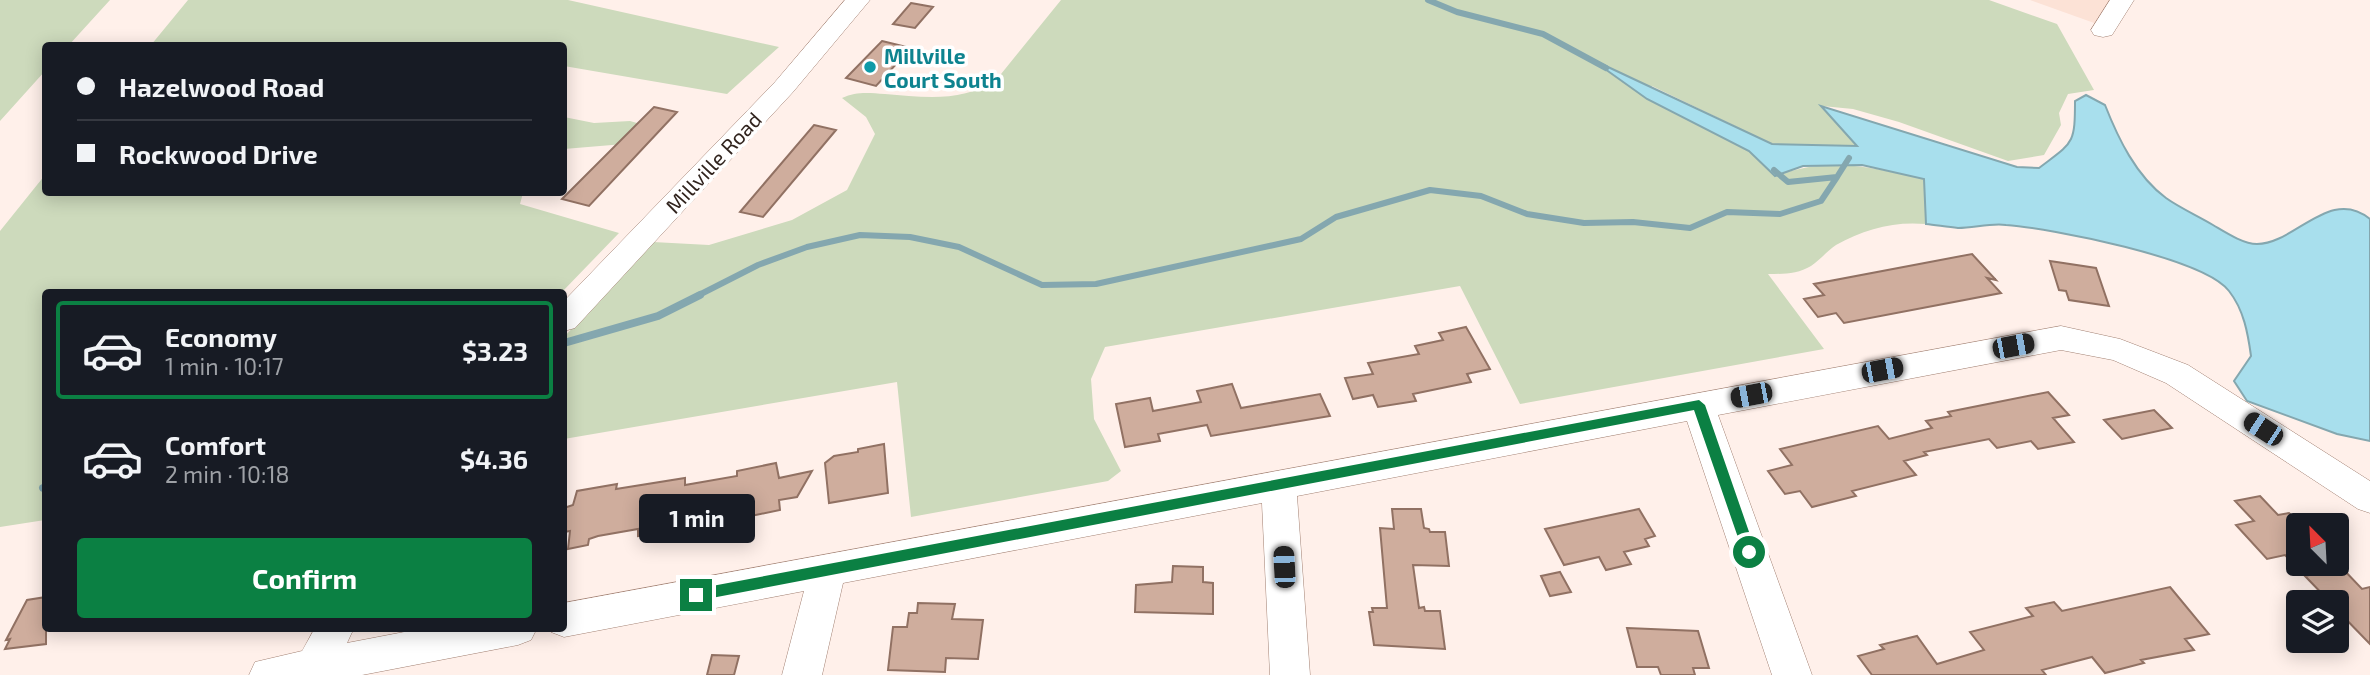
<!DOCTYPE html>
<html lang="en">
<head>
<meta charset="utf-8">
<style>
  body { margin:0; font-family:"Exo 2",sans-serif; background:#242831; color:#f1f3f6; height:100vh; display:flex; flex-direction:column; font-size:26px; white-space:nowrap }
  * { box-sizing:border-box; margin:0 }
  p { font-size:23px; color:#9ea1a6 }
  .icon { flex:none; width:38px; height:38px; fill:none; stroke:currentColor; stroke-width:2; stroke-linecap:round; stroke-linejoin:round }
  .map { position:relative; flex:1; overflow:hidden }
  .panel { position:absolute; left:42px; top:289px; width:525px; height:343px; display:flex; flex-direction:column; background:#171b24; border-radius:7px; box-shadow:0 4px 18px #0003 }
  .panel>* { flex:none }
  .hud { position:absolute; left:42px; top:42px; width:525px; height:154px; border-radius:7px; box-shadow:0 4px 18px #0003; display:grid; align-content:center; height:154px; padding:0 35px; background:#171b24 }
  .needle { width:46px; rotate:336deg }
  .fabs { position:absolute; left:2286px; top:513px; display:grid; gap:14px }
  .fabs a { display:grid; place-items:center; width:63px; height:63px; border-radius:7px; background:#171b24; box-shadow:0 4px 18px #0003; font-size:35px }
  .end { position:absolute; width:32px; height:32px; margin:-16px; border:9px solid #0b8043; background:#fff; box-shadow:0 0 0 4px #fff }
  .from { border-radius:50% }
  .bubble { position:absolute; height:49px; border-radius:7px; background:#171b24; box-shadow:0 4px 18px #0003; font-size:23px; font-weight:700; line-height:49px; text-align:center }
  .car { position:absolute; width:21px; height:42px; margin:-21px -10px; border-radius:9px; box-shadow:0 0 5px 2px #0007; background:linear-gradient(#222 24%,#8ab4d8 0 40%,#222 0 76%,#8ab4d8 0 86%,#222 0) }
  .hud b { display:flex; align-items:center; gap:24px; height:66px; font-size:26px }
  .hud b+b { border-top:2px solid #363941 }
  .hud i { width:18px; height:18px; background:#f1f3f6 }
  ul { padding:12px 0 0; list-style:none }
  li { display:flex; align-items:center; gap:21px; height:98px; margin:0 14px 10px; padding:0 21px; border:4px solid transparent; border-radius:7px }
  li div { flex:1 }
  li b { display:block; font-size:26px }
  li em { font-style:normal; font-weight:700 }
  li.current { border-color:#0b8043 }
  li>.icon { width:63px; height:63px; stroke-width:1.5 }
  .action { display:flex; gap:14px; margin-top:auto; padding:14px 35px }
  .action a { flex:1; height:80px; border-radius:7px; background:#0b8043; color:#fff; font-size:28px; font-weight:700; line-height:80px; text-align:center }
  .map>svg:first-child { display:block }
</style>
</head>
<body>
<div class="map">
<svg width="2370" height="675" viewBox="0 0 2370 675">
  <rect width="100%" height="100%" fill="#fff0ea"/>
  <!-- built -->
  <path fill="#fce2d6" d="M 2030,0 L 2131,0 L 2111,29 Z"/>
  <!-- green -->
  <path fill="#cddabc" d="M 0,0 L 110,0 L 69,45 L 46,46 L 45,71 L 0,121 Z
    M 188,0 L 568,0 L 779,47 L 727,94 L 564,66 L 564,46 L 151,45 Z
    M 1061,0 L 1989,0 L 2057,24 L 2094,90 L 2068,94 L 2059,113 L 2061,125 L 2044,155 L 2008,161 L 1899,122 L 1853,109 L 1822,106 L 1858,147 L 1772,144 L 1652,86 L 1647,99 L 1749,151 L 1775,176 C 1830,156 1869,167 1924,179 L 1926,224 C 1894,221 1864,229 1836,245 C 1827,251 1820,260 1811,266 C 1798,274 1783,274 1768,274 L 1824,349 L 1520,404 L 1460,286 L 1105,347 L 1091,379 L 1094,419 L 1121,471 L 1108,481 L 911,517 L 897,382 L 564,439 L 564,337 L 653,242 L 709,245 L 792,220 L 847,190 L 875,134 L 866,117 L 842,98 C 857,91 869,93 885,94 C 924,97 963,103 997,79 Z
    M 564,117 L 594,123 L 630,121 L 658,129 L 624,144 L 564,149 Z
    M 45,175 L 46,192 L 523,193 L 520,204 L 619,233 L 562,292 L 46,292 L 45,520 L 0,527 L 0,231 Z"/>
  <!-- water -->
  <path fill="#a8dfed" stroke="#84a7af" stroke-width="2" d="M 1591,59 L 1772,144 L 1857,146 L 1821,106 L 2017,167 L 2039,168 C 2073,142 2075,145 2075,101 L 2086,95 L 2105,105 C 2118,138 2136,176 2166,198 C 2180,208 2198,216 2213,225 C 2225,232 2243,244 2257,244 C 2295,244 2330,186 2370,219 L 2370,441 L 2337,434 L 2247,401 L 2234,381 L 2251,356 C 2248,334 2244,310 2229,291 C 2204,258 2050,228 2006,225 C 1990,223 1974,228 1958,228 C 1947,227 1936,225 1926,224 L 1924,179 L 1862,165 L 1803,166 L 1775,176 L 1749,151 L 1647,99 Z"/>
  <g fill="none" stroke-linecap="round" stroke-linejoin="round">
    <!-- stream-far1 -->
    <path stroke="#84a7af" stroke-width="6" d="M 1428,0 L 1457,12 L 1543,34 L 1606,68
      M 1774,170 L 1788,182 L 1837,177 L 1849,158
      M 697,296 L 758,265 L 807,247 L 860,235 L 910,237 L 959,247 L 1042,285 L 1096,284 L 1301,239 L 1336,217 L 1430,190 L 1481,196 L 1527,214 L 1584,223 L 1633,222 L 1690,228 L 1727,212 L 1780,214 L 1821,201 L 1837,177"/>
    <!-- stream -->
    <path stroke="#84a7af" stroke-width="8" d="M 564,343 L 658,316 L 700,295
      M 43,488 L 46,487"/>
  </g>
  <!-- building -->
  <path fill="#cfad9d" stroke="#917163" stroke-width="2" d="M 911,3 L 933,7 L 915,28 L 893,24 Z
    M 882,41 L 911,48 L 876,86 L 846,78 Z
    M 654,107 L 677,112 L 589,206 L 562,199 Z
    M 814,125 L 836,130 L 763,217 L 740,212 Z
    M 1972,254 L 1996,280 L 1987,278 L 2001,293 L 1844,323 L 1836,313 L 1818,317 L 1804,299 L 1824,295 L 1814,284 Z
    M 2050,261 L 2096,268 L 2109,306 L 2069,300 L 2066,291 L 2059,290 Z
    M 1466,327 L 1490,369 L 1467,374 L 1471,382 L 1413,394 L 1416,401 L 1378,407 L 1373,395 L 1353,399 L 1345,378 L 1373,374 L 1368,363 L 1419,354 L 1415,346 L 1443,340 L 1439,333 Z
    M 1232,384 L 1241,408 L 1320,394 L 1330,416 L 1211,436 L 1207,425 L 1158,434 L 1160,441 L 1125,447 L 1116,404 L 1150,398 L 1153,411 L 1201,402 L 1197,391 Z
    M 2048,392 L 2069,415 L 2053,418 L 2074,442 L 2038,449 L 2031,441 L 1997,448 L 1989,439 L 1924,452 L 1927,455 L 1904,461 L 1916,475 L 1852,491 L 1856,496 L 1812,507 L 1800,491 L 1785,494 L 1768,471 L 1792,465 L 1780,449 L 1878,426 L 1889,439 L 1932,428 L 1926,421 L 1951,416 L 1948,412 Z
    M 2154,410 L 2172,428 L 2122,439 L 2104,420 Z
    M 884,444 L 888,493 L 829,503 L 825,463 L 834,456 L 858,452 L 858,449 Z
    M 776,463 L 779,478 L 812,471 L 797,497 L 779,500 L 780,510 L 741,518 L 738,500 L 683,509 L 682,530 L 638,536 L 638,529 L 598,536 L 589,539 L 588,545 L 568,549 L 570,531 L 564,532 L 564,508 L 573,505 L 577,491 L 617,484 L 616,489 L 685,478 L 685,485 L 737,476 L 737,471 Z
    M 2260,496 L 2278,515 L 2289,513 L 2298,521 L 2298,568 L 2285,555 L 2267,559 L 2236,525 L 2254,521 L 2235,501 Z
    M 1392,509 L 1421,509 L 1424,528 L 1429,529 L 1430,532 L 1445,532 L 1449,566 L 1413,565 L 1419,608 L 1424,607 L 1425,611 L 1440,611 L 1445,649 L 1374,645 L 1369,612 L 1373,612 L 1372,608 L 1387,608 L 1380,528 L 1394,529 Z
    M 1639,509 L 1655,536 L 1645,539 L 1649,546 L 1624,552 L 1631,564 L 1606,570 L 1599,557 L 1564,565 L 1545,529 Z
    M 1173,566 L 1203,567 L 1203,582 L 1213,583 L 1213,614 L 1135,612 L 1136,585 L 1172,582 Z
    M 2342,568 L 2362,589 L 2370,587 L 2370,644 L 2336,609 L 2336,602 L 2330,602 L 2305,576 Z
    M 1560,572 L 1571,592 L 1550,596 L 1541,576 Z
    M 2170,587 L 2209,634 L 2185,639 L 2194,650 L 2141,660 L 2144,663 L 2105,673 L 2092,657 L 2042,670 L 2046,675 L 1872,675 L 1858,656 L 1884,649 L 1880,645 L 1917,636 L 1937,664 L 1984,650 L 1970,632 L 2033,616 L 2026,608 L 2054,602 L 2062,611 Z
    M 46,597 L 46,644 L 5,649 L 10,639 L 6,640 L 27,600 Z
    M 918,603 L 955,604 L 952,619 L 983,620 L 978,659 L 946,658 L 945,672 L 888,670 L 893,627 L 907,627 L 909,613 L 917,613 Z
    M 1627,628 L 1698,631 L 1709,668 L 1693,668 L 1695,675 L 1661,675 L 1658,667 L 1637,667 Z
    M 712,655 L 739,656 L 734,675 L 707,675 Z"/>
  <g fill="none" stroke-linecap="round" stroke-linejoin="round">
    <defs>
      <path id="minor" d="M 845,0 L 870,0 L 793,92 L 575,328 L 564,331 L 564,301 L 775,82 Z
        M 2110,0 L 2134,0 L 2112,35 L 2103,37 L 2094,35 L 2091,30 Z
        M 2061,326 L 2120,339 L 2188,365 L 2370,481 L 2370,513 L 2358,509 L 2166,383 L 2113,360 L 2061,350 L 1718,415 L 1812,675 L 1772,675 L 1687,421 L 1297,496 L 1310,675 L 1270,675 L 1262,503 L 843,583 L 822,675 L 782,675 L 804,591 L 564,637 L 551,632 L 549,628 L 564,628 L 564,603 Z
        M 315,628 L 354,628 L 347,643 L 425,628 L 537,628 L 531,640 L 518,645 L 362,675 L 249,675 L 255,662 L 302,651 Z"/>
    </defs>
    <!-- minor casing -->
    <use href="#minor" stroke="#a28173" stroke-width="1"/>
    <!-- minor -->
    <use href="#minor" fill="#fff" fill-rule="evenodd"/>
  </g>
  <!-- route -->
  <path fill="#0b8043" d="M 1699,400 L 1705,405 L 1756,552 L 1749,558 L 1743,552 L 1694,410 L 696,601 L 689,595 L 696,589 Z"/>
  <!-- markers -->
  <circle fill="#0f9aa8" stroke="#fff" stroke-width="2.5" cx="870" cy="67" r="7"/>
  <g text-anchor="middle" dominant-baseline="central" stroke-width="7" stroke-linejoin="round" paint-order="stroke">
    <!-- culture labels -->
    <g font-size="21" font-weight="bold" fill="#0d838f" stroke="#fff" text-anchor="start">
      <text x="884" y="55">Millville<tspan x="884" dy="24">Court South</tspan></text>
    </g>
    <!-- street labels -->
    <g font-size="21" fill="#31241e" stroke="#fff">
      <text transform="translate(713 162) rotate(-47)">Millville Road</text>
    </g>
  </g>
</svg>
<div class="fabs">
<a><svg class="needle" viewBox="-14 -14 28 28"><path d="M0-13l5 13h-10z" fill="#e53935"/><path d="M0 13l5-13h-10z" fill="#9ea1a6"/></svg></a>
<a><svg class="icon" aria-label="layers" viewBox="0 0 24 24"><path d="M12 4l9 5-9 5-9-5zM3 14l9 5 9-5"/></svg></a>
</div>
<i class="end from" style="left:1749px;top:552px"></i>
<i class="end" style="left:696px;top:595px"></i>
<div class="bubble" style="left:639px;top:494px;width:116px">1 min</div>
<i class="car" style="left:2013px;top:346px;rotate:79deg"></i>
<i class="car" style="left:1882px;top:370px;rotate:79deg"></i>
<i class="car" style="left:1751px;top:395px;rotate:259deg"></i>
<i class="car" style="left:2263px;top:429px;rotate:303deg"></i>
<i class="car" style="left:1284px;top:567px;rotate:357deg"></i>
<div class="hud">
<b><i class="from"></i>Hazelwood Road</b>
<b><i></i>Rockwood Drive</b>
</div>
<section class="panel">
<ul>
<li class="current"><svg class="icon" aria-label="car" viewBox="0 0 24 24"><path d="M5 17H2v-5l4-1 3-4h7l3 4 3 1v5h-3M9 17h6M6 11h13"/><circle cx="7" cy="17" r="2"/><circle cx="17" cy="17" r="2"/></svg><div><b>Economy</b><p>1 min · 10:17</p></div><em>$3.23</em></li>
<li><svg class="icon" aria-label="car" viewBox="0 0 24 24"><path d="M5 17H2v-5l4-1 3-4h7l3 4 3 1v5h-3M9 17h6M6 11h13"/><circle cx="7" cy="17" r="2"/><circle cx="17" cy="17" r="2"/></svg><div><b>Comfort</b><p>2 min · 10:18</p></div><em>$4.36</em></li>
</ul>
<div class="action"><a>Confirm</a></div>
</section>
</div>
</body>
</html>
